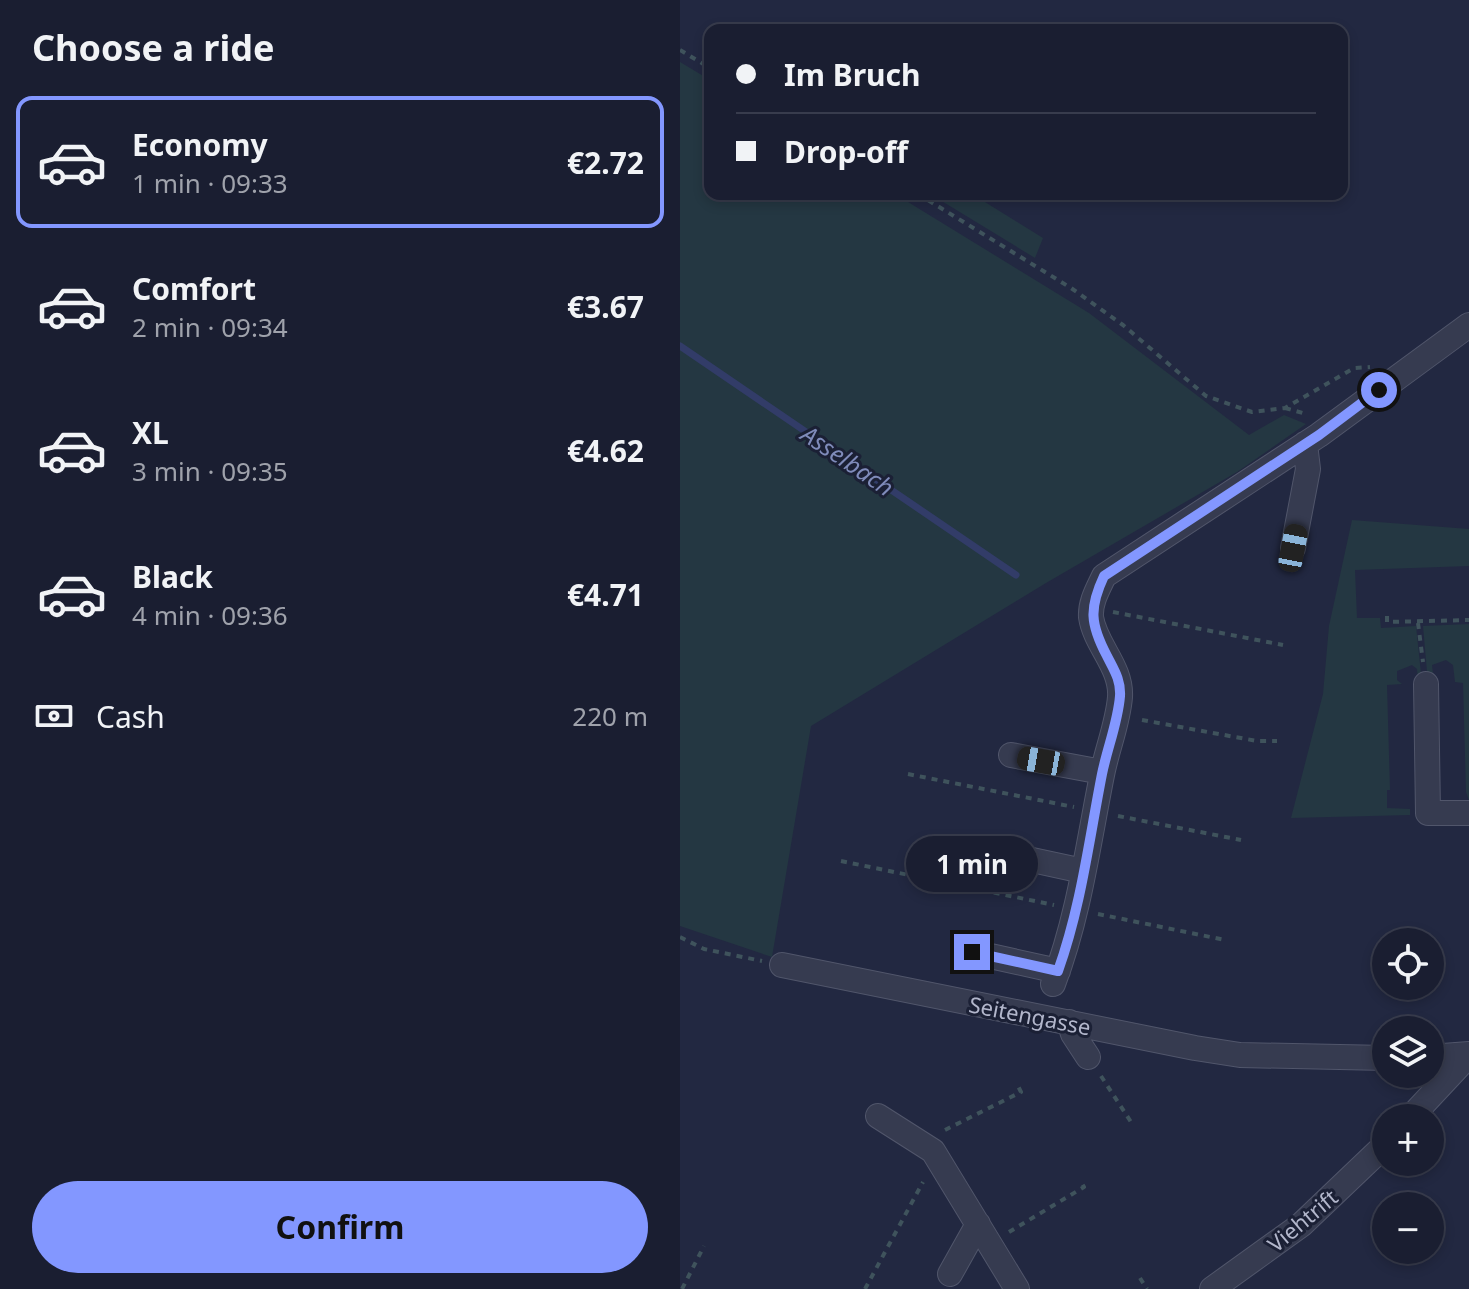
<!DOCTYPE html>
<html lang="en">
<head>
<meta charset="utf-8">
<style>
  body { margin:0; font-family:"Noto Sans",sans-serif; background:#232739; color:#f1f3f6; height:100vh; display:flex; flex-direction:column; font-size:30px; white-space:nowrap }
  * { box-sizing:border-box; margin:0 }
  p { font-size:26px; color:#9fa2ab }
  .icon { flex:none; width:44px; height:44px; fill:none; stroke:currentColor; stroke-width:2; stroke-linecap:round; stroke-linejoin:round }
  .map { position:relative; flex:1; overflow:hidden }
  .sheet { display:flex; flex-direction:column; background:#1a1e31; width:680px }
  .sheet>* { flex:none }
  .banner { position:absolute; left:24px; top:24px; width:644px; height:176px; border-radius:16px; box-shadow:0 4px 12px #0003,0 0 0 2px #383c4d; display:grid; align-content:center; height:176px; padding:0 32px; background:#1a1e31 }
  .tools { position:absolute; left:692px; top:928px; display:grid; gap:16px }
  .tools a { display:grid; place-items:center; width:72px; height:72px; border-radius:50%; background:#1a1e31; box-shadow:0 4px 12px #0003,0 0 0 2px #383c4d; font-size:40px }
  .end { position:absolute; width:36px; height:36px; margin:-18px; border:10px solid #8397ff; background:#111; box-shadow:0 0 0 4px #111 }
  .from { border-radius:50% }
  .bubble { position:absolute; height:56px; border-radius:28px; background:#1a1e31; box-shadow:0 4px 12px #0003,0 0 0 2px #383c4d; font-size:26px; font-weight:700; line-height:56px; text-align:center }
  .car { position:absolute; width:24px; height:48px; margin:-24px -12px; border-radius:10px; box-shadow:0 0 6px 2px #0007; background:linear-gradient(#222 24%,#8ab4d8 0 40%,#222 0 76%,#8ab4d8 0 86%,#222 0) }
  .banner b { display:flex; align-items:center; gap:28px; height:76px; font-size:30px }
  .banner b+b { border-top:2px solid #383c4d }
  .banner i { width:20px; height:20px; background:#f1f3f6 }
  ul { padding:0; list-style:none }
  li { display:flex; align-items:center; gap:24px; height:132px; margin:0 16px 12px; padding:0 16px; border:4px solid transparent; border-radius:16px }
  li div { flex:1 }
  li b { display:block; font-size:30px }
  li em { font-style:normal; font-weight:700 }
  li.active { border-color:#8397ff }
  li>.icon { width:72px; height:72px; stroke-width:1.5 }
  h2 { padding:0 32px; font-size:36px; line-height:96px }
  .pay { display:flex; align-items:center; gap:20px; height:88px; padding:0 32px; font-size:30px }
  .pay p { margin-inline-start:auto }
  .action { display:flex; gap:16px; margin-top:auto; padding:16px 32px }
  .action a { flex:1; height:92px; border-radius:48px; background:#8397ff; color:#111; font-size:32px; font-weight:700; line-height:92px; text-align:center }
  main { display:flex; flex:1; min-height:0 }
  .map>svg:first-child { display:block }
</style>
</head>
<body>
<main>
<section class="sheet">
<h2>Choose a ride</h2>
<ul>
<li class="active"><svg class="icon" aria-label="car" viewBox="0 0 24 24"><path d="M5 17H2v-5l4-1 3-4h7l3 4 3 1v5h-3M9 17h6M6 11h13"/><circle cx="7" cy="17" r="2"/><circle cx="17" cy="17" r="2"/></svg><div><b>Economy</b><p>1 min · 09:33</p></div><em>€2.72</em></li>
<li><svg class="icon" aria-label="car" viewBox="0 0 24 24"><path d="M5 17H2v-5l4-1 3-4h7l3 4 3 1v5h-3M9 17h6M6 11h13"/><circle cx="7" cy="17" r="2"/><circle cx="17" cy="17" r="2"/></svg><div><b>Comfort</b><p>2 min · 09:34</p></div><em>€3.67</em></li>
<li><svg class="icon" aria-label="car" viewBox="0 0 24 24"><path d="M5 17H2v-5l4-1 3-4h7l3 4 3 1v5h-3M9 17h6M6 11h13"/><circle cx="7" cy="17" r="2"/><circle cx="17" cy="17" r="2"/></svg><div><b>XL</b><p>3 min · 09:35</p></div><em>€4.62</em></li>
<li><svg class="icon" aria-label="car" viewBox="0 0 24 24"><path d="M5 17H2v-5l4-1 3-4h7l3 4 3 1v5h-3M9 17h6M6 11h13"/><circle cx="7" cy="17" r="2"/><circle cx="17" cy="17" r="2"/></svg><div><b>Black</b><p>4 min · 09:36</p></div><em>€4.71</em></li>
</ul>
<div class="pay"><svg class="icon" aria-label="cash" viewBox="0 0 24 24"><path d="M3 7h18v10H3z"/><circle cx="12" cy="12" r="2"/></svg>Cash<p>220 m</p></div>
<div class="action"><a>Confirm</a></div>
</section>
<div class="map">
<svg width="789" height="1289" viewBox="0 0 789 1289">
  <rect width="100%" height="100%" fill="#222841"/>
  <!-- green -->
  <path fill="#243742" d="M 0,62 L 30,80 L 30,194 L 215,194 L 409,313 L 569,435 L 604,415 L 626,424 L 557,472 L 366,583 L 131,726 L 92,957 L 0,926 Z
    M 263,194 L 292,194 L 363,238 L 355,258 L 260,200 Z
    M 672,520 L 789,529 L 789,566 L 675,570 L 677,618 L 700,618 L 701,628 L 736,626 L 742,683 L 738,681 L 737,669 L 732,665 L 717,671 L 717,680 L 722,684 L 707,685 L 710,790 L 707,790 L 707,808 L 730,809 L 730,815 L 611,818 L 643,694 L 649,626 Z
    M 789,624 L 789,800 L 786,792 L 783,683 L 775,682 L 773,665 L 766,660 L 752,665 L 754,683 L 748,683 L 743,626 Z"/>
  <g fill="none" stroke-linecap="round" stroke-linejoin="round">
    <!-- stream -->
    <path stroke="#323c68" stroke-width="7" d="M 0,346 L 336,575"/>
    <defs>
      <path id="minor" d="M 613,548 L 628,469 L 625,444
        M 746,684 L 748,813 L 789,813
        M 331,755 L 422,772
        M 311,851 L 403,871
        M 292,952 L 378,971
        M 102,965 L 515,1048 L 560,1055 L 706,1058
        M 373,984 C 399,916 408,845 422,775 C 427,749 438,723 440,697 C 442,667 415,645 411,617 C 410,602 418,589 424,576 L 639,435 L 789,325
        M 389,1022 L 393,1034 L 408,1057
        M 750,1057 L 789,1054
        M 198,1116 L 253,1151 L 337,1289
        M 730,1118 L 789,1055
        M 270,1274 L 298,1224
        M 532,1289 L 621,1225 L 706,1144"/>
    </defs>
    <!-- minor casing -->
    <use href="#minor" stroke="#51566b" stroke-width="26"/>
    <!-- path -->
    <path stroke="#3f535c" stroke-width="4" stroke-dasharray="6 6" stroke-linecap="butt" d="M 0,50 L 30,68
      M 238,194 L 391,288 L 443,325 L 526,396 L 572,412 L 605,408 L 674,368 L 690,367
      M 605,408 L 626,414
      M 433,612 L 603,645
      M 707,616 L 707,622 L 789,620
      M 738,623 L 743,662
      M 462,720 L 577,741 L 597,741
      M 228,774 L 394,807
      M 438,816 L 561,840
      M 161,861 L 374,905
      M 418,914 L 545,940
      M 0,937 L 24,949 L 82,961
      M 421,1076 L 451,1122
      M 265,1130 L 341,1092 L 338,1086
      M 329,1232 L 404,1187 L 401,1182
      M 460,1278 L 467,1289
      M 2,1289 L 24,1246
      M 185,1289 L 243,1182"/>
    <!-- minor -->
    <use href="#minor" stroke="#363b50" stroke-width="24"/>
  </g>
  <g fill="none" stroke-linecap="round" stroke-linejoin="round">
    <!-- route -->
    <path stroke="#8397ff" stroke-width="10" d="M 292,952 L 378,971 C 401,907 409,840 422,774 C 427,749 438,722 440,696 C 441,680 434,670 427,656 C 410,624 409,608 424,576 L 639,435 L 699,390"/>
  </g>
  <g text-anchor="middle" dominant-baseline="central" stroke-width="6" stroke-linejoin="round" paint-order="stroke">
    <!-- street labels -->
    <g font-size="22" fill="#b2b6cb" stroke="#1b2035">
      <text transform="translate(350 1015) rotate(11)">Seitengasse</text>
      <text transform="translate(622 1220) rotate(-40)">Viehtrift</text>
    </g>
    <!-- water labels -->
    <g font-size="24" font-style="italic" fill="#7f8bba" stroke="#1b2035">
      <text transform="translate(168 460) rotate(34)">Asselbach</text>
    </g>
  </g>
</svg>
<div class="tools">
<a><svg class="icon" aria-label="locate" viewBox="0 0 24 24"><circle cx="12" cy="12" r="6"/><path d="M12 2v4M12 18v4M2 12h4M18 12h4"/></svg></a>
<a><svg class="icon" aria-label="layers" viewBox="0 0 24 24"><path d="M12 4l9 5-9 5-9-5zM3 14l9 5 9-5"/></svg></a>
<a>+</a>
<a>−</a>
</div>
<i class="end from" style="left:699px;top:390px"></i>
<i class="end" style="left:292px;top:952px"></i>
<div class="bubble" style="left:226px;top:836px;width:132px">1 min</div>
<i class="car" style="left:613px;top:548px;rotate:11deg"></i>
<i class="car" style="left:361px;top:761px;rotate:280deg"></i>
<div class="banner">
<b><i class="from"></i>Im Bruch</b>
<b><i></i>Drop-off</b>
</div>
</div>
</main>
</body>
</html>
